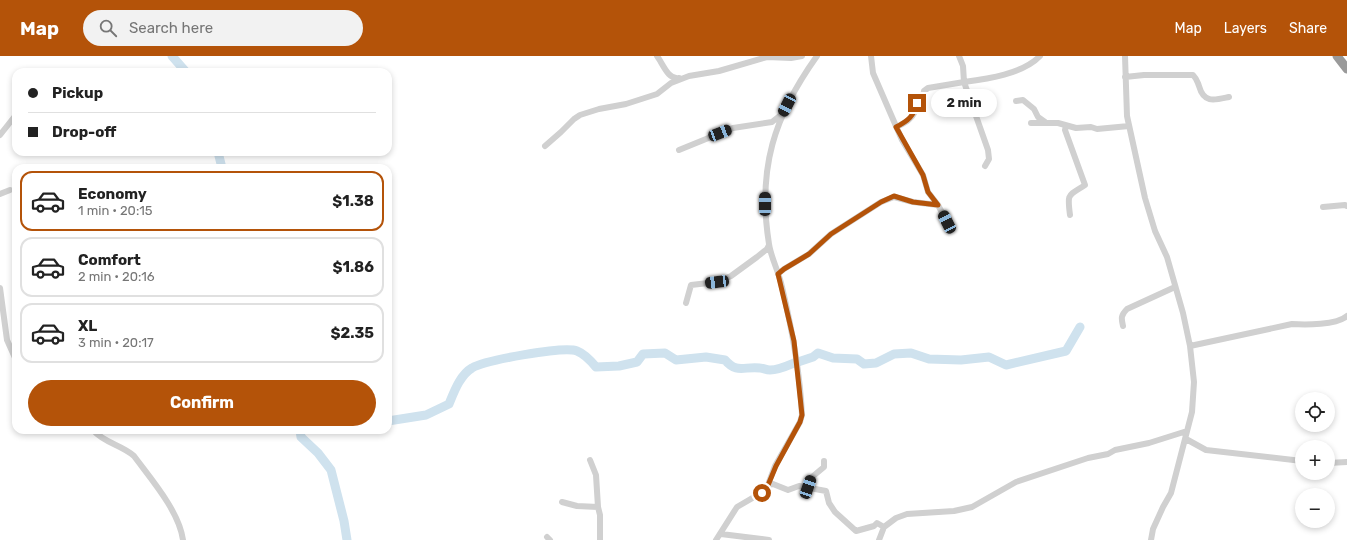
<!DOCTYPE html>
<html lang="en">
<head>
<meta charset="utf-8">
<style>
  body { margin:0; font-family:Rubik,sans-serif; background:#f2f2f2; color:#222; height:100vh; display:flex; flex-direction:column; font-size:15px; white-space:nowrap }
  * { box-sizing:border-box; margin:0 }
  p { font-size:13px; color:#767676 }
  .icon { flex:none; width:22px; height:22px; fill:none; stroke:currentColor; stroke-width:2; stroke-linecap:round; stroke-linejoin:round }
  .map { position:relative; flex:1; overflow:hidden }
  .side { position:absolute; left:12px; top:108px; width:380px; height:270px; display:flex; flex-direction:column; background:#fff; border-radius:12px; box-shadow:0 2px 6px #0003 }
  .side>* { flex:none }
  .guide { position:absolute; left:12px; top:12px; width:380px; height:88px; border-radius:12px; box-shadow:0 2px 6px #0003; display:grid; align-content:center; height:88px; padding:0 16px; background:#fff }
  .tools { position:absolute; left:1295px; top:336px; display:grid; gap:8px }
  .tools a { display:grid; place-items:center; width:40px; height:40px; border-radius:50%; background:#fff; box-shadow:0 2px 6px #0003; font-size:20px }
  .end { position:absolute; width:18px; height:18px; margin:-9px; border:5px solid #b45309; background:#fff; box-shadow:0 0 0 2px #fff }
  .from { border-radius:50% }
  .bubble { position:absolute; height:28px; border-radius:14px; background:#fff; box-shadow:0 2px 6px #0003; font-size:13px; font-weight:700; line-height:28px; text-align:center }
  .car { position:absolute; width:12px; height:24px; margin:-12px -6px; border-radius:5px; box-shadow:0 0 3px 1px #0007; background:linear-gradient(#222 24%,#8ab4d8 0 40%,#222 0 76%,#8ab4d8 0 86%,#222 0) }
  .guide b { display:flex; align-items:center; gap:14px; height:38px; font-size:15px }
  .guide b+b { border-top:1px solid #e0e0e0 }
  .guide i { width:10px; height:10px; background:#222 }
  ul { padding:7px 0 0; list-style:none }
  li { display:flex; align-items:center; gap:12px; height:60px; margin:0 8px 6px; padding:0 8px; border:2px solid #e0e0e0; border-radius:12px }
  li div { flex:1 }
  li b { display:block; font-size:15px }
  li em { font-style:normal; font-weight:700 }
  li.selected { border-color:#b45309 }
  li>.icon { width:36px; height:36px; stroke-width:1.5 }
  .cta { display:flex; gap:8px; margin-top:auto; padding:8px 16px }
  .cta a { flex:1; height:46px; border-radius:24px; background:#b45309; color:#fff; font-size:16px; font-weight:700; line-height:46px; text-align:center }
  header { display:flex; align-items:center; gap:24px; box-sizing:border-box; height:56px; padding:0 20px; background:#b45309; color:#fff }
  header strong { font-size:19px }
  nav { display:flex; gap:22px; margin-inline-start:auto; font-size:14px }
  .search { width:280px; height:36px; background:#f2f2f2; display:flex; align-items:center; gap:10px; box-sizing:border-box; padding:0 14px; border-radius:22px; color:#767676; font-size:15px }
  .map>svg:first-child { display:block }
</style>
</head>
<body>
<header>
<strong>Map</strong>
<div class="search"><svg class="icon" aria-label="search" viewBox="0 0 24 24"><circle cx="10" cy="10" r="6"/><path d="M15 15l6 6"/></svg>Search here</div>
<nav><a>Map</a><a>Layers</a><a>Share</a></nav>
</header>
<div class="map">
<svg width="1347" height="484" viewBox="0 0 1347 484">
  <rect width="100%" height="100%" fill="#fff"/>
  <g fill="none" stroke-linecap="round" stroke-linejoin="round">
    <!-- river -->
    <path stroke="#cfe2ee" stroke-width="9" d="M 172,0 L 186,16
      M 218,96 L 222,112
      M 798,306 L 813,301 L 818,297 L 833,302 L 857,303 L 864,308 L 876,307 L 894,298 L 911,297 L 929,303 L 961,304 L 989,301 L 1006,309 L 1066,295 L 1080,271
      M 388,365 L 426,359 L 449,348 C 454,336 460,319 472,312 C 485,304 564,290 577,295 C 585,298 591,305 596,311 L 619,310 L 637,306 L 643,298 L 665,297 L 676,304 L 706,301 L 725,304 C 737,318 744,310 760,312 C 763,312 766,314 770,314 C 778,314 787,310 794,307
      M 300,374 L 301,381 L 318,397 L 331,414 L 344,465 L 347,484"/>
    <!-- minor -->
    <path stroke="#d0d0d0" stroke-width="6" d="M 657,0 C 663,8 668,24 679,22
      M 871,0 L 873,17 L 902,84 L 923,119 L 928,136 L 938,149 L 947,166 L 950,170
      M 1125,0 L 1127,60 L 1145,142 L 1155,175 L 1167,201 L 1183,257 L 1190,290 L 1194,326 L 1192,356 L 1171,437 L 1163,451 L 1153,473 L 1151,484
      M 1125,21 L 1144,19 L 1193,19 C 1197,23 1197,25 1199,30 C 1204,48 1215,44 1229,41
      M 1016,45 L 1023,44 L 1034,53 L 1038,61 L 1045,66
      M 1031,67 L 1058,67 L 1076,72 L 1091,71 L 1097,73 L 1129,70
      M 1066,70 L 1065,74 L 1085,129 C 1068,140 1067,137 1070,159
      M 897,71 C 904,67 911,64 915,56 C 918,50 917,47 923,42 L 924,35 L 928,32 L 964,26 L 963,10 L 959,0
      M 0,79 L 15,60
      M 545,90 L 561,76 L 574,63 L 580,59 L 599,53 L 626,48 L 657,38 L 671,27 L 689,20 L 719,15 L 767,1 L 791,2 L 802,0
      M 679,94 L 733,72 L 772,66 L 782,58
      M 985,110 L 989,103 L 988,94 L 964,26 C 987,23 1023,18 1040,0
      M 0,138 L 10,134
      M 1323,151 L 1345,149 L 1347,150
      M 778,218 L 784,213 L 809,198 L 831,178 L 881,146 L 894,141 L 913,146 L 938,149
      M 0,232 L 7,284 L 16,304
      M 686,247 L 691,229 L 717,226 L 731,220 L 757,201 L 767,193 L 769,189
      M 1123,270 C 1121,262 1121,259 1127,253 L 1175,231
      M 1190,290 L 1292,268 C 1305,269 1337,269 1347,260
      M 93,374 C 104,387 122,389 134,400 C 151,423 179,455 183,484
      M 1186,383 L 1206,394 L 1302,405
      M 590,404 L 596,419 L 598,451 L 600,459 L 600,484
      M 1328,407 L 1347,406
      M 767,430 L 773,428 L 788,434 L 799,430 L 826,435 L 829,447 L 835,456 L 856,475 L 874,470 L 877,467 L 884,471
      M 808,431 L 812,421 L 824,411 L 824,405
      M 562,446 L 577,450 L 598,451
      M 721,478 L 769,484
      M 547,481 L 550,484
      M 716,484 L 737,451 L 766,434 L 775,410 L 800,366 L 802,359 C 800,316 792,273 782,231 C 779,216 771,202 769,188 C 757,113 774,60 817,0
      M 879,484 L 884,471 L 896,462 L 907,458 L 954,455 L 972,451 L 1016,426 L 1088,402 L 1108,398 L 1115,394 L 1149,387 L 1187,375"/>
    <!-- highway -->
    <path stroke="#9a9a9a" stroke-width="9" d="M 1337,0 L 1347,13"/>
  </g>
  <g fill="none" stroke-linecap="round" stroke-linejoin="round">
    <!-- route -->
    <path stroke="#b45309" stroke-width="5" d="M 762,437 L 766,434 L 776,410 L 800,366 L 802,359 L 794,285 L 778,218 L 784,213 L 809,198 L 831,178 L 881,146 L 894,140 L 913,146 L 938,149 L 928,136 L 923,119 L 896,71 C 908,65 914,60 917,47"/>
  </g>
</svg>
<div class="tools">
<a><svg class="icon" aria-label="locate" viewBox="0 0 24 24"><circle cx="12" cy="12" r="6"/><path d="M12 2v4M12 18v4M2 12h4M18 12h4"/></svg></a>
<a>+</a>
<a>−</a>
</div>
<i class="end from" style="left:762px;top:437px"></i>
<i class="end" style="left:917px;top:47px"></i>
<div class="bubble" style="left:931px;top:33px;width:66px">2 min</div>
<i class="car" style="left:787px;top:49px;rotate:207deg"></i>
<i class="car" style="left:720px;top:77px;rotate:69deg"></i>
<i class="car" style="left:765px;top:148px;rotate:0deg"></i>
<i class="car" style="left:947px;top:166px;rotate:333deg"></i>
<i class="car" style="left:717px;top:226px;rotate:263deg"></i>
<i class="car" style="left:808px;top:431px;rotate:19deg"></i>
<div class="guide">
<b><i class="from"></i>Pickup</b>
<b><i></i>Drop-off</b>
</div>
<section class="side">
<ul>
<li class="selected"><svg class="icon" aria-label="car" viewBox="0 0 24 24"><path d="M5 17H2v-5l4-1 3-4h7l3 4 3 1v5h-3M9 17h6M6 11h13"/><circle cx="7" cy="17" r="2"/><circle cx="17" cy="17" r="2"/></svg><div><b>Economy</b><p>1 min · 20:15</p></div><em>$1.38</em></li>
<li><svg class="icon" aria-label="car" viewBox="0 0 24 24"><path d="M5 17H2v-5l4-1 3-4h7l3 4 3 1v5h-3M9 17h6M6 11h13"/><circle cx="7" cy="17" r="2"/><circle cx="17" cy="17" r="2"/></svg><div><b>Comfort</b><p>2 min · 20:16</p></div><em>$1.86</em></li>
<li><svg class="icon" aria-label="car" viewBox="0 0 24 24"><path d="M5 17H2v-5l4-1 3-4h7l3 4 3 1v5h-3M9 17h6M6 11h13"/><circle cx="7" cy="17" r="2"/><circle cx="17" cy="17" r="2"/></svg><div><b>XL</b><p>3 min · 20:17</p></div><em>$2.35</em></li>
</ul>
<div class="cta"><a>Confirm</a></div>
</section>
</div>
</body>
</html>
